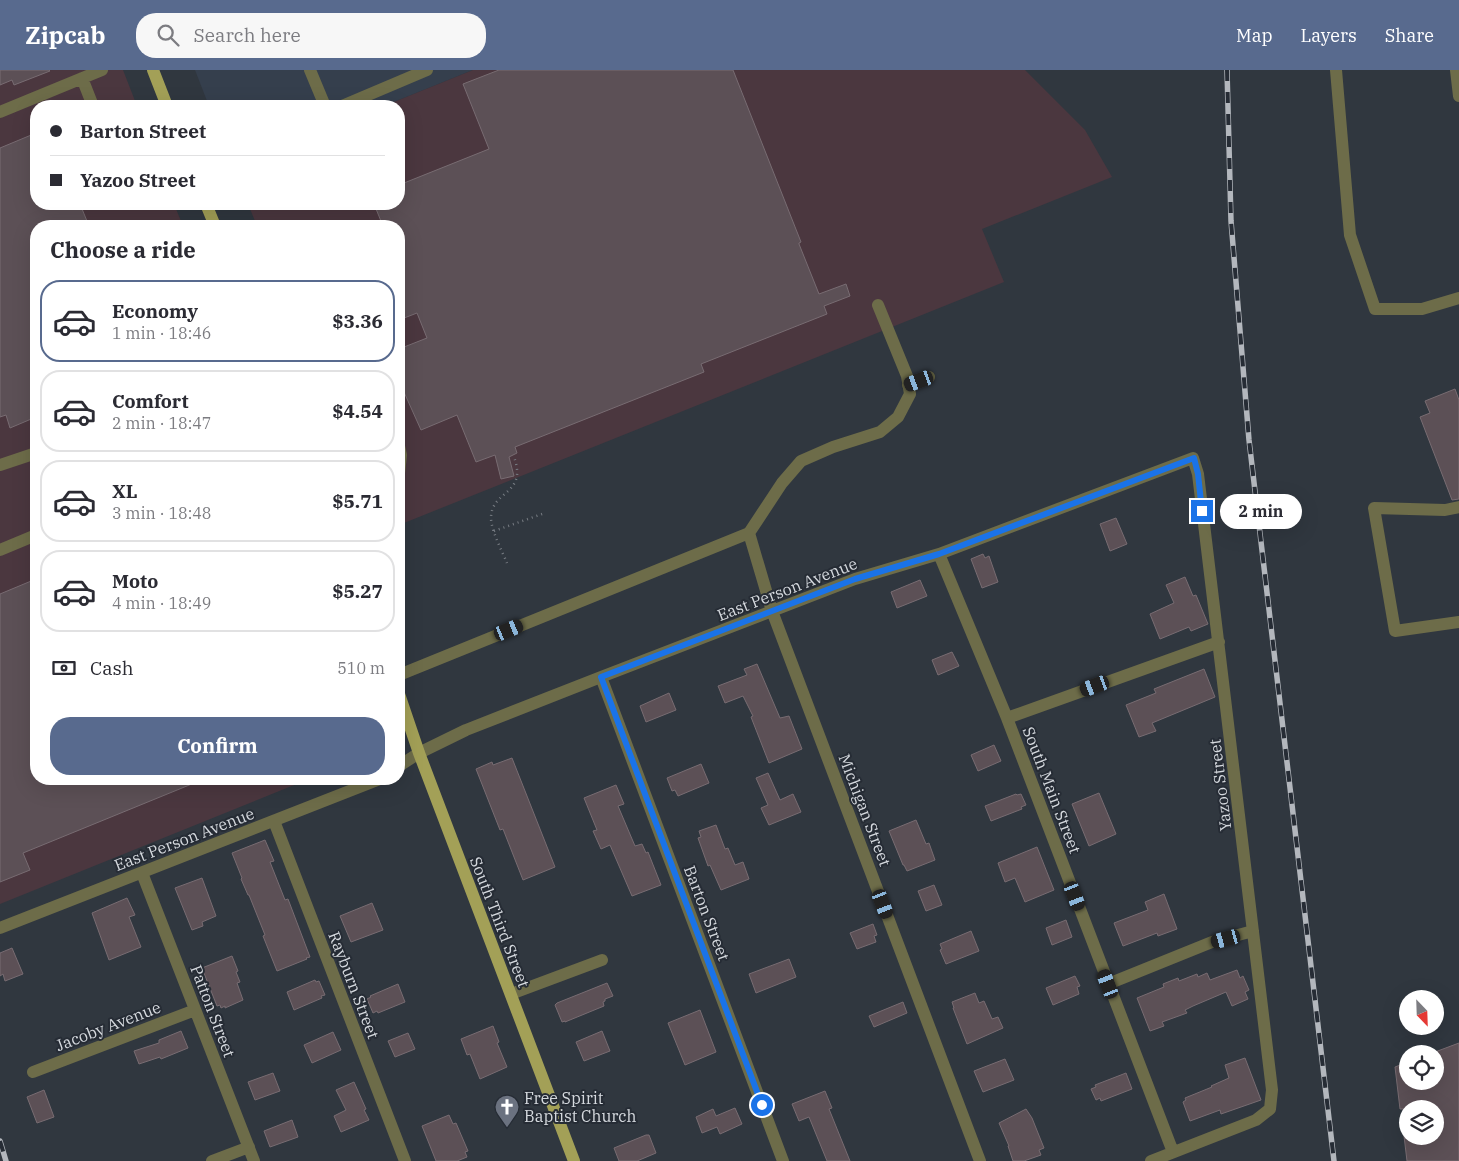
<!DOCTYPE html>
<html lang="en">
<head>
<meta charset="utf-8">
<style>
  body { margin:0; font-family:"IBM Plex Serif",serif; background:#f7f7f7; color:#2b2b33; height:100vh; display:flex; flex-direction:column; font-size:19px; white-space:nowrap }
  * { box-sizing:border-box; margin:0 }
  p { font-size:16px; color:#7c7c81 }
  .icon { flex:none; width:28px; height:28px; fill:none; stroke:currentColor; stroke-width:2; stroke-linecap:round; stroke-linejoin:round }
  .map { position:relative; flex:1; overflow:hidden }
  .details { position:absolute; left:30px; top:150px; width:375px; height:565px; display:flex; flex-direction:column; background:#fff; border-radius:20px; box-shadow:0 5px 20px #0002 }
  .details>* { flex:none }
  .hud { position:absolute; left:30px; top:30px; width:375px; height:110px; border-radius:20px; box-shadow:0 5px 20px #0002; display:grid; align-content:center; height:110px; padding:0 20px; background:#fff }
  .needle { width:32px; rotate:157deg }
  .controls { position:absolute; left:1399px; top:920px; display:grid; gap:10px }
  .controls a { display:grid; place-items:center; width:45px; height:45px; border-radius:50%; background:#fff; box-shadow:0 5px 20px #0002; font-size:25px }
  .end { position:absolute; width:22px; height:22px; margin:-11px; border:6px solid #1a73e8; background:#fff; box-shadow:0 0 0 2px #fff }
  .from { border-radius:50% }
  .bubble { position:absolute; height:35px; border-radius:18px; background:#fff; box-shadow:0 5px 20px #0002; font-size:16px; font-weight:700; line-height:35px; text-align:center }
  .car { position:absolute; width:15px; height:30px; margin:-15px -8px; border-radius:6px; box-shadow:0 0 4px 1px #0007; background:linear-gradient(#222 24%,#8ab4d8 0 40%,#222 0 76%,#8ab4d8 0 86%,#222 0) }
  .hud b { display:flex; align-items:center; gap:18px; height:48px; font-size:19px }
  .hud b+b { border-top:1px solid #e1e1e2 }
  .hud i { width:12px; height:12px; background:#2b2b33 }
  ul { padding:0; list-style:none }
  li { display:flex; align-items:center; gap:15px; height:82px; margin:0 10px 8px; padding:0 10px; border:2px solid #e1e1e2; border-radius:20px }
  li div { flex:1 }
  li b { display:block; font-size:19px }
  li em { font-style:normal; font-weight:700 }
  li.current { border-color:#586a8e }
  li>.icon { width:45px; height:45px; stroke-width:1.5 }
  h2 { padding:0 20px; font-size:22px; line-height:60px }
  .pay { display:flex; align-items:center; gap:12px; height:55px; padding:0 20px; font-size:19px }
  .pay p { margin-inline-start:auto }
  .action { display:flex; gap:10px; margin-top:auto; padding:10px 20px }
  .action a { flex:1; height:58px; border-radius:20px; background:#586a8e; color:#fff; font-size:20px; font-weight:700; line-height:58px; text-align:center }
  header { display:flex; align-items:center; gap:30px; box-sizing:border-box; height:70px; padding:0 25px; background:#586a8e; color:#fff }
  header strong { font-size:24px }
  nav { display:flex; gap:28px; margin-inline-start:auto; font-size:18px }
  .search { width:350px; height:45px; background:#f7f7f7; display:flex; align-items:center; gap:12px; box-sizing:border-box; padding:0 18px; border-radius:20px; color:#7c7c81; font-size:19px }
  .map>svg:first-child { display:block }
</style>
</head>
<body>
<header>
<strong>Zipcab</strong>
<div class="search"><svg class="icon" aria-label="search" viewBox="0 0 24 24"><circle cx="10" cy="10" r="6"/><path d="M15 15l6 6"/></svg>Search here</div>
<nav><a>Map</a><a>Layers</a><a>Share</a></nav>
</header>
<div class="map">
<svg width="1459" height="1091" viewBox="0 0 1459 1091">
  <rect width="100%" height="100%" fill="#30373f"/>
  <!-- built -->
  <path fill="#353f4d" d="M 195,0 L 473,0 L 384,36 L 209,36 Z"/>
  <!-- industrial -->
  <path fill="#4b373f" d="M 0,0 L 123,0 L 137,36 L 36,36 L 36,134 L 174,134 L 183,156 L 36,156 L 36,709 L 309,709 L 0,834 Z
    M 473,0 L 1025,0 L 1085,60 L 1112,107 L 982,159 L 1004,212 L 399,455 L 399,156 L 257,156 L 248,134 L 399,134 L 399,36 L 384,36 Z"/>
  <!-- building -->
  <path fill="#5c5056" stroke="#786c72" d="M 0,0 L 49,0 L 50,1 L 14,15 L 12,10 L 0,15 Z
    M 499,0 L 733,0 L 801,172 L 799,173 L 799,174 L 819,224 L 846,214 L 850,226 L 824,236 L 827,244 L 701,294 L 704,302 L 515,377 L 517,383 L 509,387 L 514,406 L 501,409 L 495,385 L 476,392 L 457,345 L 421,360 L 399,311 L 399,279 L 427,268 L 417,243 L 399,250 L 399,156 L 383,156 L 374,134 L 399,134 L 399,115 L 489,79 L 463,14 Z
    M 36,63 L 36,134 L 80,134 L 89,156 L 36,156 L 36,347 L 10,358 L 6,345 L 0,347 L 0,78 Z
    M 1455,319 L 1459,330 L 1459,429 L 1452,430 L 1420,347 L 1430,343 L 1425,331 Z
    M 1116,448 L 1127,474 L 1110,481 L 1100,454 Z
    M 983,484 L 985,488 L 989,486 L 998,512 L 982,518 L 971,489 Z
    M 1185,507 L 1193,526 L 1196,525 L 1208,554 L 1191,561 L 1189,557 L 1160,569 L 1150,544 L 1174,533 L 1166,515 Z
    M 36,509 L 36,709 L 204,709 L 23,783 L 30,800 L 0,812 L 0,524 Z
    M 920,510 L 927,526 L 897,538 L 891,522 Z
    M 952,582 L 959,596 L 938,605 L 932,590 Z
    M 757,594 L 780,648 L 789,646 L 802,679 L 769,693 L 751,647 L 753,646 L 743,626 L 725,633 L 718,616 L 747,605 L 744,599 Z
    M 1204,599 L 1215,627 L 1152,653 L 1156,661 L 1139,667 L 1126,635 L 1156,623 L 1154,619 Z
    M 669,623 L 676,640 L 646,652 L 640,636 Z
    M 994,675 L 1001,691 L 978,701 L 971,685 Z
    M 512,688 L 555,797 L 523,810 L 503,759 L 500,760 L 476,699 L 492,692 L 493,695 Z
    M 701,694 L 709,713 L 678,726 L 675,720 L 672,721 L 667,708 Z
    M 768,703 L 780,730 L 793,724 L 801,742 L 769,755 L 761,738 L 768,735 L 756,708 Z
    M 616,715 L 624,734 L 618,736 L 635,776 L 642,774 L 646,783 L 648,782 L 661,815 L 632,826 L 610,775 L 601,779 L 593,761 L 597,760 L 584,728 Z
    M 1099,723 L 1116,764 L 1089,776 L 1072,734 Z
    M 1016,724 L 1017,725 L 1021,724 L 1026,735 L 1021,737 L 1022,739 L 991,751 L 985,736 Z
    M 916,750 L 926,774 L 929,773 L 935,790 L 907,801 L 904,795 L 903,795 L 889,761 Z
    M 716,755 L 725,779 L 728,778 L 735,795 L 743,792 L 749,809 L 721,820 L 710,795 L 708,796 L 698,768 L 701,767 L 699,761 Z
    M 265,770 L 274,791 L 270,792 L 285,830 L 288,829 L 310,887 L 306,888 L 307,889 L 277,901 L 263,866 L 265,865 L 249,825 L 248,825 L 241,809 L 242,808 L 232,783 Z
    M 1037,777 L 1054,820 L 1025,832 L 1015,808 L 1005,812 L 998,793 Z
    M 202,808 L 216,846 L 202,852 L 203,856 L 192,860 L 175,818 Z
    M 934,815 L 942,835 L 926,841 L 918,821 Z
    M 1164,824 L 1177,859 L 1158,866 L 1157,863 L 1123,876 L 1114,853 L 1148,840 L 1145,832 Z
    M 127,828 L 135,845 L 129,847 L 141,877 L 109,890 L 92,843 Z
    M 372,833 L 383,860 L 351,872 L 340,846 Z
    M 1066,850 L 1072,867 L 1052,875 L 1046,858 Z
    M 873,854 L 877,865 L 874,866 L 876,872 L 857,879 L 850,863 Z
    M 971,861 L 979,881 L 946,894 L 940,880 L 942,879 L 940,874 Z
    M 12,878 L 23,904 L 5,911 L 3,904 L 0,906 L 0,883 Z
    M 232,886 L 238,901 L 236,902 L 240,912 L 237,913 L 243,930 L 225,938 L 225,936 L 221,938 L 220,935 L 217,936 L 202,898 Z
    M 789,889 L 796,907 L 756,923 L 749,904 Z
    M 1237,900 L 1240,908 L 1243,906 L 1249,920 L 1245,922 L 1248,929 L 1232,936 L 1226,922 L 1193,936 L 1185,940 L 1187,943 L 1162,952 L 1164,956 L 1150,961 L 1137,928 L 1164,917 L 1163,914 L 1178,908 L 1179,911 L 1197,904 L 1198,907 L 1207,903 L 1210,910 Z
    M 1075,906 L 1080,916 L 1077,917 L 1079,924 L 1053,935 L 1046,918 Z
    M 315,910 L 316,912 L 319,911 L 325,925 L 321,926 L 322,928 L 294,940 L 287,922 Z
    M 607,913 L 613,926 L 605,929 L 605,931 L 603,932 L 604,936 L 565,952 L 565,951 L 562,952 L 555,935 L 557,933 Z
    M 398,914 L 405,932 L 378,943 L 377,941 L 373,943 L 367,929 L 371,927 L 370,926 Z
    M 975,923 L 979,933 L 984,931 L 992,949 L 998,947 L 1003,958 L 967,974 L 953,938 L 954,938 L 952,932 Z
    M 903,932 L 907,943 L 874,957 L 869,946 Z
    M 700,940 L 716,982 L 685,995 L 668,953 Z
    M 493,956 L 499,972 L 497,973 L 507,997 L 480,1009 L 470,984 L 467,985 L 461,969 Z
    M 181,961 L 188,978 L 161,989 L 160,987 L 139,994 L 134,981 L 159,973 L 159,970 Z
    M 602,961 L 610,981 L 584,991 L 576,972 Z
    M 333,962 L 341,980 L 312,993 L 304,975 Z
    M 408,963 L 415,979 L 395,987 L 388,971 Z
    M 1459,973 L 1459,1091 L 1407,1091 L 1404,1066 L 1435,1066 L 1435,1039 L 1400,1039 L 1395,997 L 1408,992 L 1408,1011 L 1435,1011 L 1435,982 Z
    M 1245,988 L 1261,1030 L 1221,1044 L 1220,1040 L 1190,1051 L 1183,1032 L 1186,1030 L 1185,1028 L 1212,1017 L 1211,1016 L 1229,1008 L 1225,995 Z
    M 1005,989 L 1014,1010 L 983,1022 L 974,1001 Z
    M 273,1003 L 280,1021 L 255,1030 L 248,1012 Z
    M 1126,1003 L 1132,1019 L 1101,1031 L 1100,1028 L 1096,1030 L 1091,1019 L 1096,1017 L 1095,1015 Z
    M 354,1012 L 366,1039 L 364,1040 L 369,1050 L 341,1062 L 334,1046 L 346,1040 L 336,1020 Z
    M 44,1020 L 54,1047 L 37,1053 L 27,1027 Z
    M 825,1021 L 832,1038 L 829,1039 L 850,1091 L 827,1091 L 809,1047 L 799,1051 L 792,1034 Z
    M 735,1038 L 742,1054 L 720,1064 L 717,1057 L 702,1063 L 696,1047 L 713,1039 L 716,1046 Z
    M 1026,1039 L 1032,1048 L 1044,1078 L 1039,1080 L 1041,1085 L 1024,1091 L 1013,1091 L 1008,1076 L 1009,1076 L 999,1053 Z
    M 449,1045 L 453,1054 L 456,1053 L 468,1081 L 465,1082 L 467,1087 L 457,1091 L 436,1091 L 422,1056 Z
    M 292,1050 L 298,1067 L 270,1077 L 264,1061 Z
    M 646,1065 L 649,1065 L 656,1083 L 637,1091 L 619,1091 L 614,1078 Z"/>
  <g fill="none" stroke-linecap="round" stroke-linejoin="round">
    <!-- path -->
    <path stroke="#777c83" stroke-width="2.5" stroke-dasharray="1 4" stroke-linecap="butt" d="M 494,461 L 545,443
      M 507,493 C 502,481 491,460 491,448 C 491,420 528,425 514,387"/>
    <!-- minor -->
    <path stroke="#6d6c49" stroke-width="12" d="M 310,0 L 325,36
      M 1336,0 L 1350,165 L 1375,239 L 1422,239 L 1459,228
      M 1456,0 L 1459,26
      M 82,8 L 93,36
      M 342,36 L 427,0
      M 0,42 L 102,0
      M 908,315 L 929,307
      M 399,376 L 401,385 L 399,403
      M 0,395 L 36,383
      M 1459,437 L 1445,440 L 1374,438 L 1395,561 L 1459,552
      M 749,463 L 782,413 L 801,391 L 833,377 L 880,362 L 898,347 L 910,324 L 907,306 L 878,235
      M 0,480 L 36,465
      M 939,484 L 1007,648 L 1173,1082
      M 399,605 L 749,463 L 772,541 L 980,1091
      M 601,607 L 783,1091
      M 1007,648 L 1219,572
      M 399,696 L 419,683 L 466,660 L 601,607 L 855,509 L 939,484 L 1193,388 L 1198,404 L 1272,1020 L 1270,1039 L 1256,1050 L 1151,1091
      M 274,751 L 405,1091
      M 142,803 L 254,1091
      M 0,858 L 380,709
      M 1108,914 L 1212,872 L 1253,861
      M 511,924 L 602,890
      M 33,1002 L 195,940
      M 212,1091 L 249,1077"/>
    <!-- major -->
    <path stroke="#a3a057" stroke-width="12" d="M 153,0 L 167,36
      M 206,134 L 215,156
      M 399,624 L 419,683 L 574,1091"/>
    <defs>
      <path id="rail" d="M 1227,0 L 1231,151 L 1249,370 L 1334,1091
        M 0,1071 L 6,1091"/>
    </defs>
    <!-- rail casing -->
    <use href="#rail" stroke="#b3b7bd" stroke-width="5.5"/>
    <!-- rail -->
    <use href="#rail" stroke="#262c35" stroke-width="4" stroke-dasharray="11" stroke-linecap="butt"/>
  </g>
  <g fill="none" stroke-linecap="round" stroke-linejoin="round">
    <!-- route -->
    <path stroke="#1a73e8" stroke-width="6" d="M 762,1035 L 601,607 L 855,509 L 939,484 L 1194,388 L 1198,404 L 1202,441"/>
  </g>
  <!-- icons -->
  <defs>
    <symbol id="church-pin" viewBox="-11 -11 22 30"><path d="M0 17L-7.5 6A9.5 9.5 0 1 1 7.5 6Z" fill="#6b7280" stroke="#262c35"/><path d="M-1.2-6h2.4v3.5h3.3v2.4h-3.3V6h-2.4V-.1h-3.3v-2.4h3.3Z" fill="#fff"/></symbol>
  </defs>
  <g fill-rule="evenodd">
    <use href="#church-pin" x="493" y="1023" width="28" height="38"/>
  </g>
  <g text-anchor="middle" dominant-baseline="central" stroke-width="4" stroke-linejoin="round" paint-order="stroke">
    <!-- street labels -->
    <g font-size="16" fill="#d5d9de" stroke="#262c35">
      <text transform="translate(787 519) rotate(-21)">East Person Avenue</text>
      <text transform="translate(1220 715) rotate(-97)">Yazoo Street</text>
      <text transform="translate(1052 720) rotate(69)">South Main Street</text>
      <text transform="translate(865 740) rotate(69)">Michigan Street</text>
      <text transform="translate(184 769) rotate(-21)">East Person Avenue</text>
      <text transform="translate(707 843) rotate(69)">Barton Street</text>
      <text transform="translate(500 852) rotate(69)">South Third Street</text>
      <text transform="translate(354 915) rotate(69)">Rayburn Street</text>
      <text transform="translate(213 941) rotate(69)">Patton Street</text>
      <text transform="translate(108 956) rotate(-21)">Jacoby Avenue</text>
    </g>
    <!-- poi labels -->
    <g font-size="16" fill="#d5d9de" stroke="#262c35" text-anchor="start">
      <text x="524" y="1028">Free Spirit<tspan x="524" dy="18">Baptist Church</tspan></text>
    </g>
  </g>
</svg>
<div class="controls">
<a><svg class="needle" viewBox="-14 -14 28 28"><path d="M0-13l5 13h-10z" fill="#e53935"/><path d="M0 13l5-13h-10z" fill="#7c7c81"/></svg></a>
<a><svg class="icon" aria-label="locate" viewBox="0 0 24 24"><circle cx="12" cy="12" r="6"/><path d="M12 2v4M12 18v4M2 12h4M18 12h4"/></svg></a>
<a><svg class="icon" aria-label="layers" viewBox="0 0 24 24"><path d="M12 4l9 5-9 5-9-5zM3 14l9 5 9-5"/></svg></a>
</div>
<i class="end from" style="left:762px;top:1035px"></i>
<i class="end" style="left:1202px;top:441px"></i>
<div class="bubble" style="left:1220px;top:424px;width:82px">2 min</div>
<i class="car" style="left:919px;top:311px;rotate:250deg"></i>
<i class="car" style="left:509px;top:560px;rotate:68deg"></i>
<i class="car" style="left:1095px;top:616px;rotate:250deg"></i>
<i class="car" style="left:1075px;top:826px;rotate:159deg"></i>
<i class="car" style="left:883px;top:834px;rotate:159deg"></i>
<i class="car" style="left:1226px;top:869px;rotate:255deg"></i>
<i class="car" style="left:1108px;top:914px;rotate:339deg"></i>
<div class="hud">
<b><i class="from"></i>Barton Street</b>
<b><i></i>Yazoo Street</b>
</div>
<section class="details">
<h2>Choose a ride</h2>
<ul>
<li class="current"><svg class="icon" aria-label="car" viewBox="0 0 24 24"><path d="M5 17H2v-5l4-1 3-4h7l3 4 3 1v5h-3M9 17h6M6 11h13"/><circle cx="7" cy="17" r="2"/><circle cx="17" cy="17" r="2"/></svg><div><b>Economy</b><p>1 min · 18:46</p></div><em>$3.36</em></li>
<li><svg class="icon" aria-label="car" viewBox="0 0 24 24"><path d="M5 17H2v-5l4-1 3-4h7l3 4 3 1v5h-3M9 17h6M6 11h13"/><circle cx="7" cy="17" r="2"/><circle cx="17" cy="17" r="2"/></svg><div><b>Comfort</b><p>2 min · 18:47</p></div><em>$4.54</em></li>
<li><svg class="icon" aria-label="car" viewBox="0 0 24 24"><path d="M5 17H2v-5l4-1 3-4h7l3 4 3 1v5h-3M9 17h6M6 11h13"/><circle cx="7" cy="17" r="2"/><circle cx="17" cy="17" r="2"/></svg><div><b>XL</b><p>3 min · 18:48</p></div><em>$5.71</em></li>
<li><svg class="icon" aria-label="car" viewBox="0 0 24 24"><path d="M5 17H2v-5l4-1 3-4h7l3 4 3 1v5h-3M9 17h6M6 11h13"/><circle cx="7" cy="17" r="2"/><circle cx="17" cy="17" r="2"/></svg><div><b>Moto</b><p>4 min · 18:49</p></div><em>$5.27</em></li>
</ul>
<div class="pay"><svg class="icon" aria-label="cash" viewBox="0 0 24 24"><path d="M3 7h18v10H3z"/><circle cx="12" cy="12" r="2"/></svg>Cash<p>510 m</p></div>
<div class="action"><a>Confirm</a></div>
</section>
</div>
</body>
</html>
